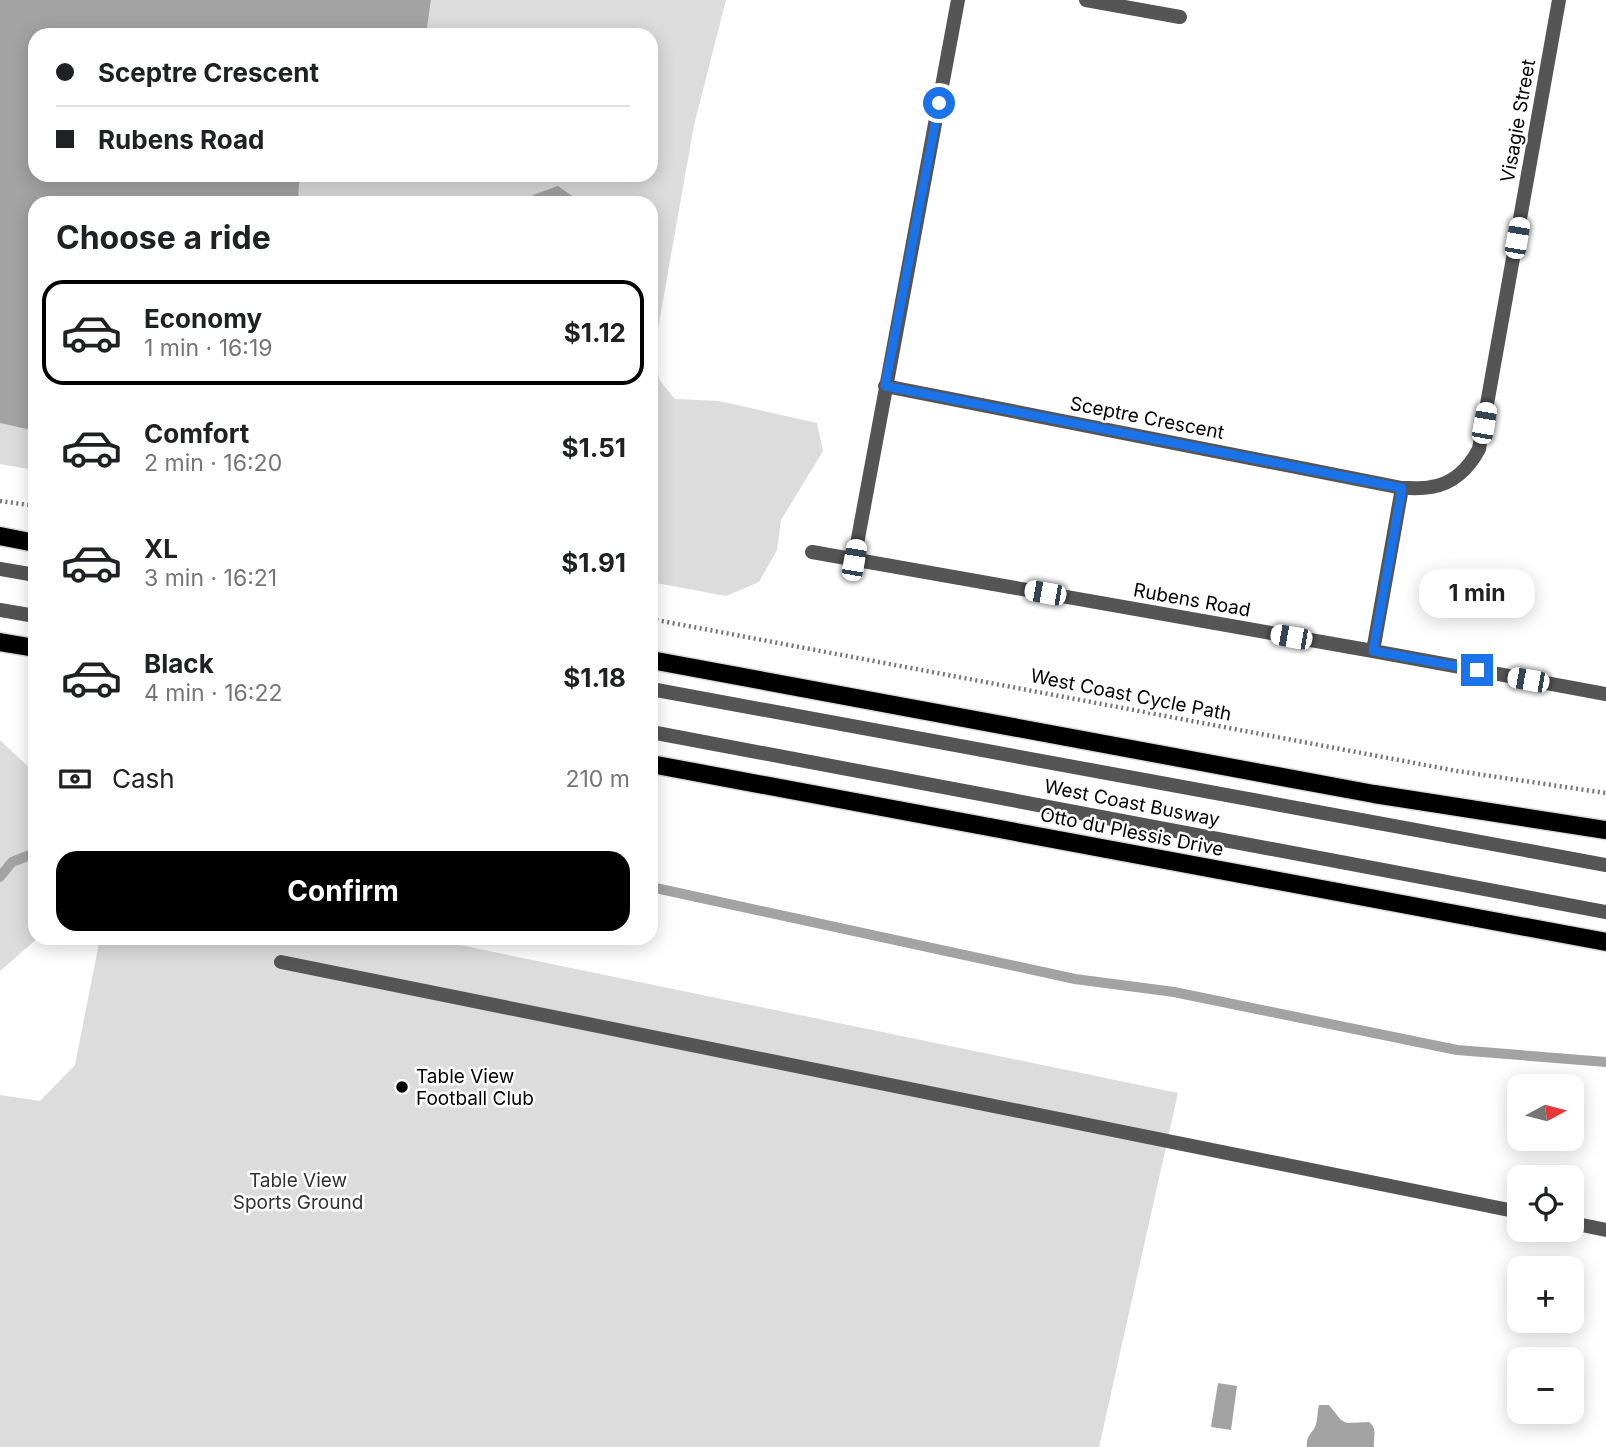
<!DOCTYPE html>
<html lang="en">
<head>
<meta charset="utf-8">
<style>
  body { margin:0; font-family:Inter,sans-serif; background:#f2f2f2; color:#202124; height:100vh; display:flex; flex-direction:column; font-size:26px; white-space:nowrap }
  * { box-sizing:border-box; margin:0 }
  p { font-size:23px; color:#757577 }
  .icon { flex:none; width:38px; height:38px; fill:none; stroke:currentColor; stroke-width:2; stroke-linecap:round; stroke-linejoin:round }
  .map { position:relative; flex:1; overflow:hidden }
  .sheet { position:absolute; left:28px; top:196px; width:630px; height:749px; display:flex; flex-direction:column; background:#fff; border-radius:21px; box-shadow:0 4px 18px #0003 }
  .sheet>* { flex:none }
  .top-card { position:absolute; left:28px; top:28px; width:630px; height:154px; border-radius:21px; box-shadow:0 4px 18px #0003; display:grid; align-content:center; height:154px; padding:0 28px; background:#fff }
  .needle { width:46px; rotate:83deg }
  .fabs { position:absolute; left:1507px; top:1074px; display:grid; gap:14px }
  .fabs a { display:grid; place-items:center; width:77px; height:77px; border-radius:14px; background:#fff; box-shadow:0 4px 18px #0003; font-size:35px }
  .end { position:absolute; width:32px; height:32px; margin:-16px; border:9px solid #1a73e8; background:#fff; box-shadow:0 0 0 4px #fff }
  .from { border-radius:50% }
  .bubble { position:absolute; height:49px; border-radius:21px; background:#fff; box-shadow:0 4px 18px #0003; font-size:23px; font-weight:700; line-height:49px; text-align:center }
  .car { position:absolute; width:21px; height:42px; margin:-21px -10px; border-radius:9px; box-shadow:0 0 5px 2px #0007; background:linear-gradient(#fff 24%,#345 0 40%,#fff 0 76%,#345 0 86%,#fff 0) }
  .top-card b { display:flex; align-items:center; gap:24px; height:66px; font-size:26px }
  .top-card b+b { border-top:2px solid #e0e0e0 }
  .top-card i { width:18px; height:18px; background:#202124 }
  ul { padding:0; list-style:none }
  li { display:flex; align-items:center; gap:21px; height:105px; margin:0 14px 10px; padding:0 14px; border:4px solid transparent; border-radius:21px }
  li div { flex:1 }
  li b { display:block; font-size:26px }
  li em { font-style:normal; font-weight:700 }
  li.current { border-color:#000 }
  li>.icon { width:63px; height:63px; stroke-width:1.5 }
  h2 { padding:0 28px; font-size:32px; line-height:84px }
  .pay { display:flex; align-items:center; gap:18px; height:77px; padding:0 28px; font-size:26px }
  .pay p { margin-inline-start:auto }
  .button { display:flex; gap:14px; margin-top:auto; padding:14px 28px }
  .button a { flex:1; height:80px; border-radius:21px; background:#000; color:#fff; font-size:28px; font-weight:700; line-height:80px; text-align:center }
  .map>svg:first-child { display:block }
</style>
</head>
<body>
<div class="map">
<svg width="1606" height="1447" viewBox="0 0 1606 1447">
  <rect width="100%" height="100%" fill="#fff"/>
  <!-- green -->
  <path fill="#dcdcdc" d="M 431,0 L 726,0 L 694,125 L 653,357 L 660,381 L 675,399 L 719,401 L 817,423 L 823,451 L 781,520 L 777,550 L 759,582 L 726,596 L 651,582 L 651,203 L 582,203 L 581,201 L 533,195 L 527,203 L 298,203 L 299,184 L 303,175 L 651,175 L 651,35 L 426,35 Z
    M 0,423 L 35,431 L 35,470 L 0,464 Z
    M 0,740 L 35,773 L 35,938 L 38,938 L 0,971 Z
    M 100,938 L 235,938 L 247,940 L 251,938 L 426,938 L 1178,1093 L 1099,1447 L 0,1447 L 0,1095 L 40,1101 L 75,1065 Z"/>
  <!-- water -->
  <path fill="#a3a3a3" d="M 0,0 L 431,0 L 426,35 L 35,35 L 35,175 L 303,175 L 299,184 L 298,203 L 35,203 L 35,431 L 0,423 Z
    M 558,186 L 582,203 L 527,203 L 533,195 Z
    M 1218,1383 L 1237,1386 L 1231,1430 L 1211,1427 Z
    M 1319,1405 L 1329,1405 L 1341,1420 L 1347,1423 L 1369,1422 C 1378,1429 1373,1437 1374,1447 L 1307,1447 C 1306,1434 1313,1434 1316,1424 C 1318,1418 1317,1412 1319,1405 Z"/>
  <g fill="none" stroke-linecap="round" stroke-linejoin="round">
    <!-- stream -->
    <path stroke="#a3a3a3" stroke-width="10" d="M 0,877 L 12,862 L 35,853
      M 651,887 L 1075,979 L 1174,992 L 1457,1050 L 1606,1062"/>
    <defs>
      <path id="primary" d="M 0,536 L 35,543
        M 0,642 L 35,648
        M 651,660 L 1374,794 L 1606,830
        M 651,764 L 1606,942"/>
    </defs>
    <!-- primary casing -->
    <use href="#primary" stroke="#dbdbdb" stroke-width="21"/>
    <!-- path -->
    <path stroke="#777" stroke-width="4.5" stroke-dasharray="2 3.5" stroke-linecap="butt" d="M 0,501 L 35,506
      M 651,619 L 1457,771 L 1606,793"/>
    <!-- service -->
    <path stroke="#555" stroke-width="14" d="M 0,569 L 35,575
      M 0,610 L 35,616
      M 651,689 L 1606,865
      M 651,732 L 1606,912
      M 281,962 L 1519,1212
      M 1572,1223 L 1606,1230"/>
    <!-- minor -->
    <path stroke="#555" stroke-width="14" d="M 1086,0 L 1180,17
      M 885,386 L 1402,488 C 1411,488 1422,489 1431,487 C 1453,484 1469,468 1479,449 L 1559,0
      M 812,552 L 1373,651 L 1606,694
      M 854,560 L 958,0
      M 1373,651 L 1402,488"/>
    <!-- primary -->
    <use href="#primary" stroke="#000" stroke-width="18"/>
  </g>
  <g fill="none" stroke-linecap="round" stroke-linejoin="round">
    <!-- route -->
    <path stroke="#1a73e8" stroke-width="9" d="M 939,103 L 885,386 L 1402,488 L 1373,651 L 1477,670"/>
  </g>
  <!-- markers -->
  <circle fill="#000" stroke="#fff" stroke-width="2.5" cx="402" cy="1087" r="7"/>
  <g text-anchor="middle" dominant-baseline="central" stroke-width="5" stroke-linejoin="round" paint-order="stroke">
    <!-- street labels -->
    <g font-size="19" fill="#000" stroke="#fff">
      <text transform="translate(1518 121) rotate(-80)">Visagie Street</text>
      <text transform="translate(1147 418) rotate(11)">Sceptre Crescent</text>
      <text transform="translate(1192 600) rotate(10)">Rubens Road</text>
      <text transform="translate(1131 695) rotate(11)">West Coast Cycle Path</text>
      <text transform="translate(1132 803) rotate(11)">West Coast Busway</text>
      <text transform="translate(1132 832) rotate(11)">Otto du Plessis Drive</text>
    </g>
    <!-- poi labels -->
    <g font-size="19" fill="#000" stroke="#fff" text-anchor="start">
      <text x="416" y="1076">Table View<tspan x="416" dy="22">Football Club</tspan></text>
    </g>
    <!-- park labels -->
    <g font-size="19" fill="#333" stroke="#fff">
      <text x="298" y="1180">Table View<tspan x="298" dy="22">Sports Ground</tspan></text>
    </g>
  </g>
</svg>
<div class="fabs">
<a><svg class="needle" viewBox="-14 -14 28 28"><path d="M0-13l5 13h-10z" fill="#e53935"/><path d="M0 13l5-13h-10z" fill="#757577"/></svg></a>
<a><svg class="icon" aria-label="locate" viewBox="0 0 24 24"><circle cx="12" cy="12" r="6"/><path d="M12 2v4M12 18v4M2 12h4M18 12h4"/></svg></a>
<a>+</a>
<a>−</a>
</div>
<i class="end from" style="left:939px;top:103px"></i>
<i class="end" style="left:1477px;top:670px"></i>
<div class="bubble" style="left:1419px;top:569px;width:116px">1 min</div>
<i class="car" style="left:1517px;top:238px;rotate:10deg"></i>
<i class="car" style="left:1484px;top:423px;rotate:10deg"></i>
<i class="car" style="left:854px;top:560px;rotate:10deg"></i>
<i class="car" style="left:1045px;top:593px;rotate:280deg"></i>
<i class="car" style="left:1291px;top:637px;rotate:280deg"></i>
<i class="car" style="left:1528px;top:680px;rotate:280deg"></i>
<div class="top-card">
<b><i class="from"></i>Sceptre Crescent</b>
<b><i></i>Rubens Road</b>
</div>
<section class="sheet">
<h2>Choose a ride</h2>
<ul>
<li class="current"><svg class="icon" aria-label="car" viewBox="0 0 24 24"><path d="M5 17H2v-5l4-1 3-4h7l3 4 3 1v5h-3M9 17h6M6 11h13"/><circle cx="7" cy="17" r="2"/><circle cx="17" cy="17" r="2"/></svg><div><b>Economy</b><p>1 min · 16:19</p></div><em>$1.12</em></li>
<li><svg class="icon" aria-label="car" viewBox="0 0 24 24"><path d="M5 17H2v-5l4-1 3-4h7l3 4 3 1v5h-3M9 17h6M6 11h13"/><circle cx="7" cy="17" r="2"/><circle cx="17" cy="17" r="2"/></svg><div><b>Comfort</b><p>2 min · 16:20</p></div><em>$1.51</em></li>
<li><svg class="icon" aria-label="car" viewBox="0 0 24 24"><path d="M5 17H2v-5l4-1 3-4h7l3 4 3 1v5h-3M9 17h6M6 11h13"/><circle cx="7" cy="17" r="2"/><circle cx="17" cy="17" r="2"/></svg><div><b>XL</b><p>3 min · 16:21</p></div><em>$1.91</em></li>
<li><svg class="icon" aria-label="car" viewBox="0 0 24 24"><path d="M5 17H2v-5l4-1 3-4h7l3 4 3 1v5h-3M9 17h6M6 11h13"/><circle cx="7" cy="17" r="2"/><circle cx="17" cy="17" r="2"/></svg><div><b>Black</b><p>4 min · 16:22</p></div><em>$1.18</em></li>
</ul>
<div class="pay"><svg class="icon" aria-label="cash" viewBox="0 0 24 24"><path d="M3 7h18v10H3z"/><circle cx="12" cy="12" r="2"/></svg>Cash<p>210 m</p></div>
<div class="button"><a>Confirm</a></div>
</section>
</div>
</body>
</html>
